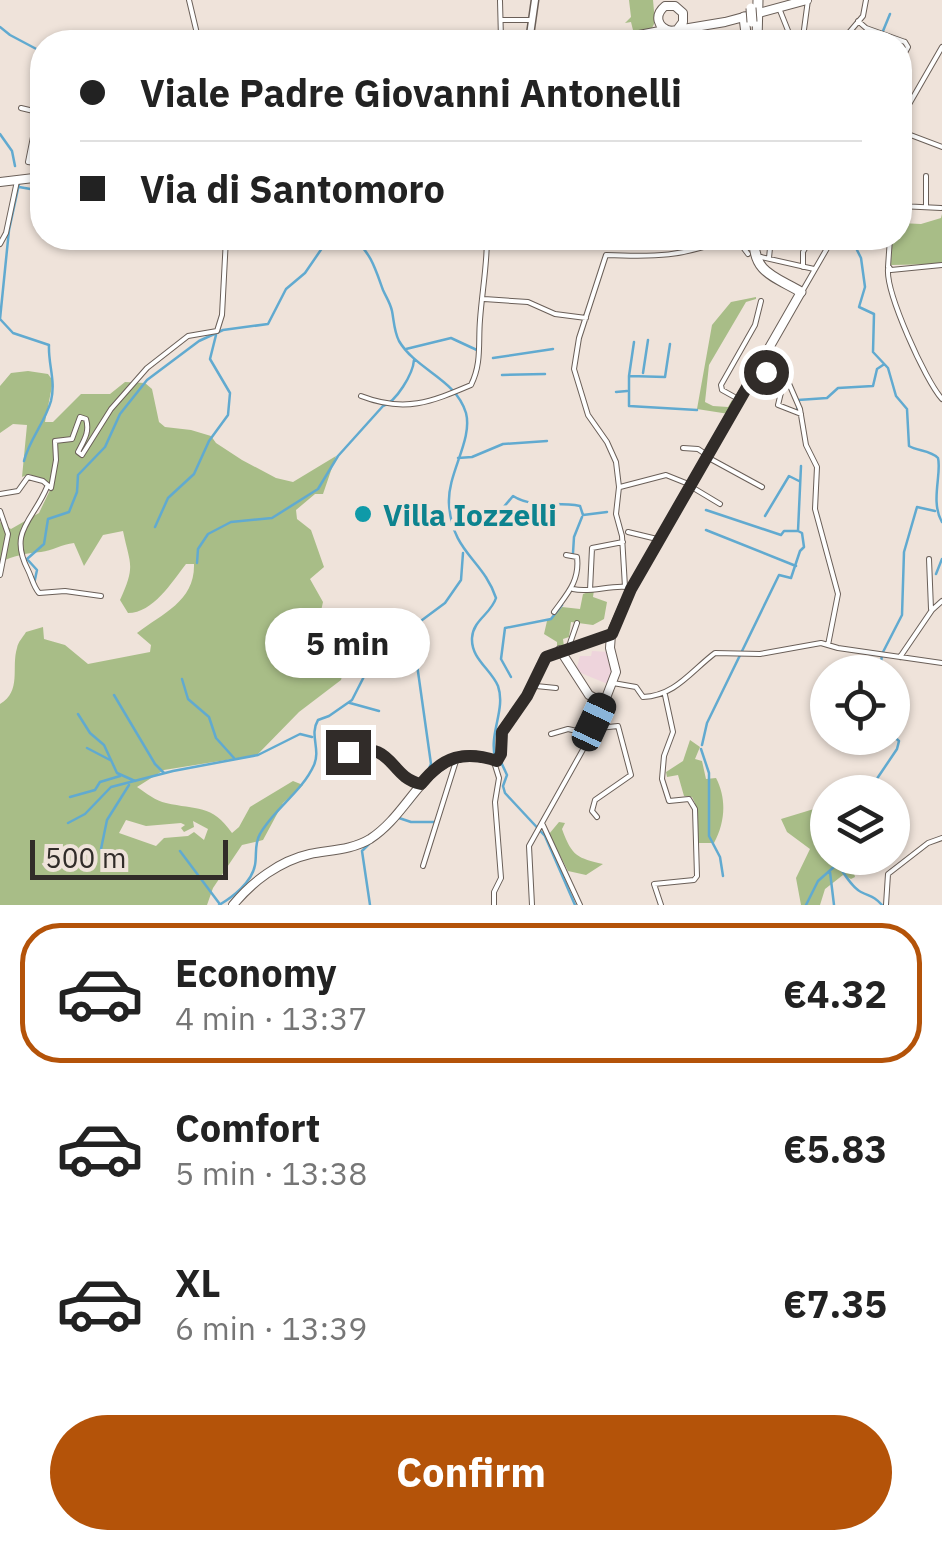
<!DOCTYPE html>
<html lang="en">
<head>
<meta charset="utf-8">
<style>
  body { margin:0; font-family:"IBM Plex Sans",sans-serif; background:#f2f2f2; color:#222; height:100vh; display:flex; flex-direction:column; font-size:38px; white-space:nowrap }
  * { box-sizing:border-box; margin:0 }
  p { font-size:32px; color:#767676 }
  .icon { flex:none; width:55px; height:55px; fill:none; stroke:currentColor; stroke-width:2; stroke-linecap:round; stroke-linejoin:round }
  .map { position:relative; height:905px; overflow:hidden }
  .panel { display:flex; flex-direction:column; background:#fff; flex:1 }
  .panel>* { flex:none }
  .banner { position:absolute; left:30px; top:30px; width:882px; height:220px; border-radius:40px; box-shadow:0 2px 8px #0004; display:grid; align-content:center; height:220px; padding:0 50px; background:#fff }
  .buttons { position:absolute; left:810px; top:655px; display:grid; gap:20px }
  .buttons a { display:grid; place-items:center; width:100px; height:100px; border-radius:50%; background:#fff; box-shadow:0 2px 8px #0004; font-size:50px }
  .scale { position:absolute; left:30px; bottom:25px; width:198px; box-sizing:border-box; padding-left:10px; border:5px solid #312c29; border-top:0; font-size:28px; line-height:35px; white-space:nowrap; color:#312c29; -webkit-text-stroke:8px #efe3da; paint-order:stroke }
  .end { position:absolute; width:45px; height:45px; margin:-22px; border:12px solid #312c29; background:#fff; box-shadow:0 0 0 5px #fff }
  .from { border-radius:50% }
  .bubble { position:absolute; height:70px; border-radius:35px; background:#fff; box-shadow:0 2px 8px #0004; font-size:32px; font-weight:700; line-height:70px; text-align:center }
  .car { position:absolute; width:30px; height:60px; margin:-30px -15px; border-radius:12px; box-shadow:0 0 8px 2px #0007; background:linear-gradient(#222 24%,#8ab4d8 0 40%,#222 0 76%,#8ab4d8 0 86%,#222 0) }
  .banner b { display:flex; align-items:center; gap:35px; height:95px; font-size:38px }
  .banner b+b { border-top:2px solid #e0e0e0 }
  .banner i { width:25px; height:25px; background:#222 }
  ul { padding:18px 0 0; list-style:none }
  li { display:flex; align-items:center; gap:30px; height:140px; margin:0 20px 15px; padding:0 30px; border:5px solid transparent; border-radius:40px }
  li div { flex:1 }
  li b { display:block; font-size:38px }
  li em { font-style:normal; font-weight:700 }
  li.active { border-color:#b45309 }
  li>.icon { width:90px; height:90px; stroke-width:1.5 }
  .action { display:flex; gap:20px; margin-top:auto; padding:20px 50px }
  .action a { flex:1; height:115px; border-radius:60px; background:#b45309; color:#fff; font-size:40px; font-weight:700; line-height:115px; text-align:center }
  .map>svg:first-child { display:block }
</style>
</head>
<body>
<div class="map">
<svg width="942" height="905" viewBox="0 0 942 905">
  <rect width="100%" height="100%" fill="#efe3da"/>
  <!-- education -->
  <path fill="#eed4dc" d="M 592,651 L 609,652 L 614,666 L 610,685 L 581,673 L 577,667 L 580,656 L 591,656 Z"/>
  <!-- green -->
  <path fill="#a8bd87" fill-rule="evenodd" d="M 629,0 L 653,0 L 655,22 L 651,30 L 634,34 L 631,22 L 625,23 L 631,17 Z
    M 942,214 L 942,264 L 891,265 L 892,238 L 900,238 L 900,223 L 921,224 L 941,218 Z
    M 756,297 L 756,299 L 746,302 L 709,365 L 705,402 L 713,406 L 728,407 L 732,400 L 734,404 L 729,414 L 697,409 L 712,325 L 731,302 Z
    M 28,371 L 48,374 L 53,381 L 45,422 L 53,422 L 81,394 L 110,394 L 125,382 L 145,383 L 152,389 L 159,422 L 165,427 L 191,430 L 211,436 L 216,443 L 242,460 L 276,478 L 293,482 L 336,456 L 323,494 L 315,494 L 296,510 L 297,519 L 311,530 L 324,567 L 310,579 L 323,602 L 315,638 L 303,645 L 300,653 L 302,673 L 343,672 L 341,680 L 299,712 L 257,755 L 164,770 L 137,787 C 146,793 156,801 166,803 C 196,810 212,804 232,833 L 239,827 L 250,807 L 293,781 L 303,785 L 283,803 L 263,840 L 242,845 L 213,888 L 207,905 L 0,905 L 0,704 C 22,691 11,668 17,648 C 18,642 23,637 26,632 L 43,627 L 44,639 L 65,645 L 88,664 L 150,652 L 151,645 L 137,633 C 163,613 195,601 194,564 L 186,564 C 172,582 153,613 128,613 L 120,600 C 136,565 130,565 123,531 L 103,535 L 84,566 L 74,543 C 62,544 52,551 41,552 C 25,553 14,556 0,562 L 0,522 L 11,529 L 39,513 L 50,490 L 48,482 L 29,474 L 22,477 L 27,425 L 13,424 L 0,433 L 0,386 L 11,373 ZM 126,820 L 146,826 L 181,823 L 185,825 L 181,828 L 184,832 L 194,827 L 193,821 L 208,829 L 204,840 L 194,832 L 188,836 L 164,838 L 156,846 L 119,833 Z
    M 594,590 L 593,597 L 607,602 L 604,619 L 593,625 L 571,622 L 569,637 L 563,639 L 564,647 L 557,648 L 557,642 L 544,634 L 547,621 L 562,607 L 580,609 L 583,594 Z
    M 690,740 L 700,747 L 695,759 L 702,761 L 706,779 L 716,778 C 727,799 725,823 714,843 L 696,843 L 695,803 L 692,797 L 684,796 L 678,775 L 667,777 L 666,772 L 683,761 Z
    M 827,805 L 828,858 L 850,858 L 855,877 L 851,879 L 843,875 L 825,889 L 820,905 L 801,905 L 796,878 L 810,849 L 787,832 L 781,819 Z
    M 559,822 L 565,823 L 562,829 C 572,857 578,858 603,864 L 586,875 L 568,871 L 549,834 Z"/>
  <g fill="none" stroke-linecap="round" stroke-linejoin="round">
    <!-- stream -->
    <path stroke="#61aad0" stroke-width="2.5" d="M 0,27 L 10,35 L 42,52
      M 883,31 L 890,14
      M 0,134 L 12,151 L 15,166
      M 19,187 L 42,191
      M 353,238 C 371,253 375,268 383,290 C 386,297 390,302 392,311 C 394,321 394,331 399,341 C 416,370 456,379 466,413 C 473,440 447,474 449,504 C 452,553 483,559 496,598 C 491,614 473,620 472,638 C 471,659 491,669 498,686 C 506,709 489,733 495,757
      M 851,238 L 861,258 L 865,287 L 859,307 L 874,314 L 873,352 L 888,368 L 896,396 L 907,409 L 909,446 C 917,451 931,450 938,458 C 942,473 930,502 942,522
      M 0,319 L 13,333 L 49,345 C 48,364 56,381 51,401 C 45,422 29,440 24,461
      M 0,319 L 9,230 L 19,184
      M 634,342 L 629,376 L 629,406 L 697,410
      M 406,349 L 451,338 L 479,351
      M 493,358 L 553,349
      M 643,373 L 648,340
      M 502,375 L 545,374
      M 630,376 L 665,377 L 670,344
      M 616,392 L 627,391
      M 797,411 L 798,400 L 827,398 L 838,388 L 873,386 L 877,369 L 883,365
      M 458,458 L 472,457 L 503,444 L 547,441
      M 706,510 L 781,535 L 784,531 L 797,531
      M 765,516 L 789,476 L 799,481
      M 455,525 L 465,520 L 497,515 L 513,496 C 534,509 556,501 580,506 L 583,515 L 607,512
      M 155,527 L 168,498 L 194,474 L 209,441 L 228,415 L 230,393 L 210,359 L 216,335
      M 706,530 L 796,566
      M 573,553 L 574,537 L 582,517
      M 197,563 L 198,549 L 208,534 L 231,522 L 272,518 L 318,489 L 338,456 L 383,406 C 396,402 413,374 414,360
      M 936,574 L 942,559
      M 34,584 L 37,570 L 27,559 L 44,544 L 48,519 L 69,512 L 77,492 L 78,475 L 105,447 L 120,414 L 147,380 L 199,341 L 223,330 L 268,324 L 286,289 L 305,273 L 329,238
      M 412,629 L 431,764 L 427,773
      M 880,672 L 882,654 L 902,615 L 904,552 L 917,507 L 935,511
      M 511,677 L 501,659 L 505,628 L 551,619 L 562,605
      M 182,679 L 188,699 L 209,717 L 216,738 L 234,758
      M 892,679 L 896,686 L 892,694
      M 114,695 L 155,764 L 164,773
      M 350,703 L 379,711
      M 78,714 L 90,733 L 104,745 L 117,773 L 135,781
      M 702,745 L 707,723 L 779,575 L 791,578 L 800,551 L 804,547 L 802,533 L 798,531 L 801,466
      M 87,748 L 110,760
      M 701,749 L 709,773 L 709,836 L 720,857 L 723,876
      M 501,762 L 507,775 L 503,786 L 505,793 L 545,836 L 575,905
      M 868,792 L 897,749 L 899,741 L 892,735
      M 70,797 L 95,790 L 100,782 L 120,776
      M 410,804 L 420,790
      M 399,818 L 411,822 L 435,822
      M 68,823 L 85,814 L 111,787 L 173,771 L 258,755 L 300,734 L 312,737
      M 369,844 L 362,851 L 370,905
      M 101,849 L 107,820 L 129,785
      M 180,851 L 219,903
      M 835,859 C 841,869 851,887 861,892 C 871,897 874,896 882,905
      M 830,872 L 834,905
      M 219,905 C 233,897 252,882 255,865 C 257,855 254,844 260,834 C 274,809 302,792 314,765 C 321,749 309,735 318,720 L 329,716 L 352,700 L 375,655 L 445,603 L 461,580 L 463,553
      M 806,905 L 818,881 L 835,866 L 835,858"/>
    <defs>
      <path id="pedestrian" d="M 487,247 L 504,246"/>
      <path id="minor" d="M 189,0 L 199,42
        M 500,1 L 501,39
        M 779,8 L 789,33 L 803,37 L 808,0
        M 502,20 L 532,20
        M 858,21 L 866,28 L 905,42
        M 841,42 L 863,16 L 866,0
        M 900,62 L 908,47 L 905,42
        M 21,108 L 42,113
        M 38,112 L 28,162 L 42,164
        M 900,120 L 942,47
        M 900,131 L 942,147
        M 902,173 L 902,206
        M 926,176 L 926,206
        M 900,206 L 941,208
        M 906,206 L 906,224
        M 736,238 L 748,254
        M 0,244 L 6,233 L 17,181
        M 761,257 L 814,269
        M 769,258 L 771,238
        M 803,267 L 803,252 L 811,238
        M 888,267 L 890,238
        M 888,269 C 886,293 925,380 942,399
        M 890,270 L 889,267 L 891,270 L 942,265
        M 803,290 L 833,238
        M 484,299 L 528,302 L 555,314 L 586,318
        M 758,368 L 781,374 L 787,379 L 800,409 L 806,445 L 817,467 L 815,509 L 838,594 L 828,645
        M 785,376 L 778,405 L 801,414
        M 361,396 C 405,413 431,402 471,385 C 482,363 478,343 480,320 C 482,292 487,266 487,238
        M 740,400 L 722,390 L 721,385 L 755,325 L 761,301
        M 683,448 L 698,449 L 707,455
        M 707,457 L 762,487
        M 690,486 L 720,504
        M 47,487 C 33,521 8,531 28,570 C 32,578 33,586 39,593 L 65,591 L 101,596
        M 620,487 L 666,475 L 691,485
        M 0,494 L 18,491 L 28,477 L 43,481 L 51,488 L 56,460 L 55,441 L 72,439 L 80,417 L 86,419 C 90,432 84,440 78,452 L 82,455 L 111,409 L 147,368 L 188,336 L 217,331 L 222,315 L 226,238
        M 0,511 L 8,534 L 0,575
        M 628,532 L 657,539
        M 929,559 L 931,609
        M 625,587 L 622,536 L 616,514 L 619,487 L 616,462 L 607,442 L 588,415 L 574,369 L 579,338 L 606,255 C 654,257 684,257 728,238
        M 573,589 C 591,593 609,585 627,587
        M 590,590 L 592,548 L 623,542
        M 554,612 C 567,594 580,581 577,557 L 566,555
        M 568,649 L 577,623
        M 900,657 L 932,610 L 942,601
        M 613,683 L 636,687 L 643,697 C 675,696 691,671 715,653 L 760,654 L 821,643 L 838,648 L 942,663
        M 536,686 L 556,688
        M 551,734 L 568,729 L 590,734 L 599,728 L 618,726 L 631,775 L 595,800 L 592,811 L 597,817
        M 348,752 C 395,739 386,776 419,784
        M 494,762 L 499,778 L 495,802 L 501,878 L 494,892 L 494,905
        M 542,823 L 580,905
        M 423,866 L 456,761
        M 532,905 L 529,846 L 585,746 L 604,703
        M 661,905 L 654,884 L 694,880 L 697,876 L 695,809 L 689,799 L 669,801 L 662,779 L 664,756 L 673,732 L 665,695
        M 886,905 L 888,874 L 928,843 L 942,838"/>
      <path id="tertiary" d="M 529,42 L 535,0"/>
      <path id="secondary" d="M 677,30 L 683,22 L 683,13 L 675,6 L 665,6 C 654,15 657,28 671,31 L 725,22 L 807,0
        M 603,42 L 665,30
        M 0,182 L 42,177
        M 560,650 L 589,695 L 604,703 L 616,672 L 610,648 L 611,634 L 631,589 L 801,292
        M 233,905 C 252,882 279,861 310,854 C 329,850 352,850 370,839 C 404,817 418,775 453,759 C 470,751 481,757 497,761 L 501,754 L 502,731 L 527,696 L 546,657 L 611,634"/>
      <path id="primary" d="M 744,17 L 747,42
        M 757,42 L 758,0
        M 754,238 C 753,273 774,276 801,292"/>
    </defs>
    <!-- pedestrian casing -->
    <use href="#pedestrian" stroke="#6a5f58" stroke-width="6"/>
    <!-- minor casing -->
    <use href="#minor" stroke="#6a5f58" stroke-width="6"/>
    <!-- tertiary casing -->
    <use href="#tertiary" stroke="#6a5f58" stroke-width="9"/>
    <!-- secondary casing -->
    <use href="#secondary" stroke="#6a5f58" stroke-width="10"/>
    <!-- primary casing -->
    <use href="#primary" stroke="#6a5f58" stroke-width="11"/>
    <!-- pedestrian -->
    <use href="#pedestrian" stroke="#fff" stroke-width="4"/>
    <!-- minor -->
    <use href="#minor" stroke="#fff" stroke-width="4"/>
    <!-- tertiary -->
    <use href="#tertiary" stroke="#fff" stroke-width="6"/>
    <!-- secondary -->
    <use href="#secondary" stroke="#fff" stroke-width="8"/>
    <!-- primary -->
    <use href="#primary" stroke="#fff" stroke-width="9"/>
    <defs>
      <path id="primary-bridge" d="M 751,8 L 752,22"/>
    </defs>
    <!-- primary-bridge casing -->
    <use href="#primary-bridge" stroke="#6a5f58" stroke-width="11" stroke-linecap="butt"/>
    <!-- primary-bridge -->
    <use href="#primary-bridge" stroke="#fff" stroke-width="9"/>
  </g>
  <g fill="none" stroke-linecap="round" stroke-linejoin="round">
    <!-- route -->
    <path stroke="#312c29" stroke-width="12" d="M 348,752 C 395,740 388,777 421,784 C 443,756 465,750 497,761 L 501,754 L 502,732 L 527,696 L 546,657 L 612,634 L 631,589 L 758,368 L 766,372"/>
  </g>
  <!-- markers -->
  <circle fill="#0f9aa8" stroke="#efe3da" stroke-width="4" cx="363" cy="514" r="10"/>
  <g text-anchor="middle" dominant-baseline="central" stroke-width="9" stroke-linejoin="round" paint-order="stroke">
    <!-- culture labels -->
    <g font-size="30" font-weight="bold" fill="#0d838f" stroke="#efe3da" text-anchor="start">
      <text x="383" y="514">Villa Iozzelli</text>
    </g>
  </g>
</svg>
<div class="buttons">
<a><svg class="icon" aria-label="locate" viewBox="0 0 24 24"><circle cx="12" cy="12" r="6"/><path d="M12 2v4M12 18v4M2 12h4M18 12h4"/></svg></a>
<a><svg class="icon" aria-label="layers" viewBox="0 0 24 24"><path d="M12 4l9 5-9 5-9-5zM3 14l9 5 9-5"/></svg></a>
</div>
<div class="scale">500 m</div>
<i class="end from" style="left:766px;top:372px"></i>
<i class="end" style="left:348px;top:752px"></i>
<div class="bubble" style="left:265px;top:608px;width:165px">5 min</div>
<i class="car" style="left:594px;top:722px;rotate:25deg"></i>
<div class="banner">
<b><i class="from"></i>Viale Padre Giovanni Antonelli</b>
<b><i></i>Via di Santomoro</b>
</div>
</div>
<section class="panel">
<ul>
<li class="active"><svg class="icon" aria-label="car" viewBox="0 0 24 24"><path d="M5 17H2v-5l4-1 3-4h7l3 4 3 1v5h-3M9 17h6M6 11h13"/><circle cx="7" cy="17" r="2"/><circle cx="17" cy="17" r="2"/></svg><div><b>Economy</b><p>4 min · 13:37</p></div><em>€4.32</em></li>
<li><svg class="icon" aria-label="car" viewBox="0 0 24 24"><path d="M5 17H2v-5l4-1 3-4h7l3 4 3 1v5h-3M9 17h6M6 11h13"/><circle cx="7" cy="17" r="2"/><circle cx="17" cy="17" r="2"/></svg><div><b>Comfort</b><p>5 min · 13:38</p></div><em>€5.83</em></li>
<li><svg class="icon" aria-label="car" viewBox="0 0 24 24"><path d="M5 17H2v-5l4-1 3-4h7l3 4 3 1v5h-3M9 17h6M6 11h13"/><circle cx="7" cy="17" r="2"/><circle cx="17" cy="17" r="2"/></svg><div><b>XL</b><p>6 min · 13:39</p></div><em>€7.35</em></li>
</ul>
<div class="action"><a>Confirm</a></div>
</section>
</body>
</html>
